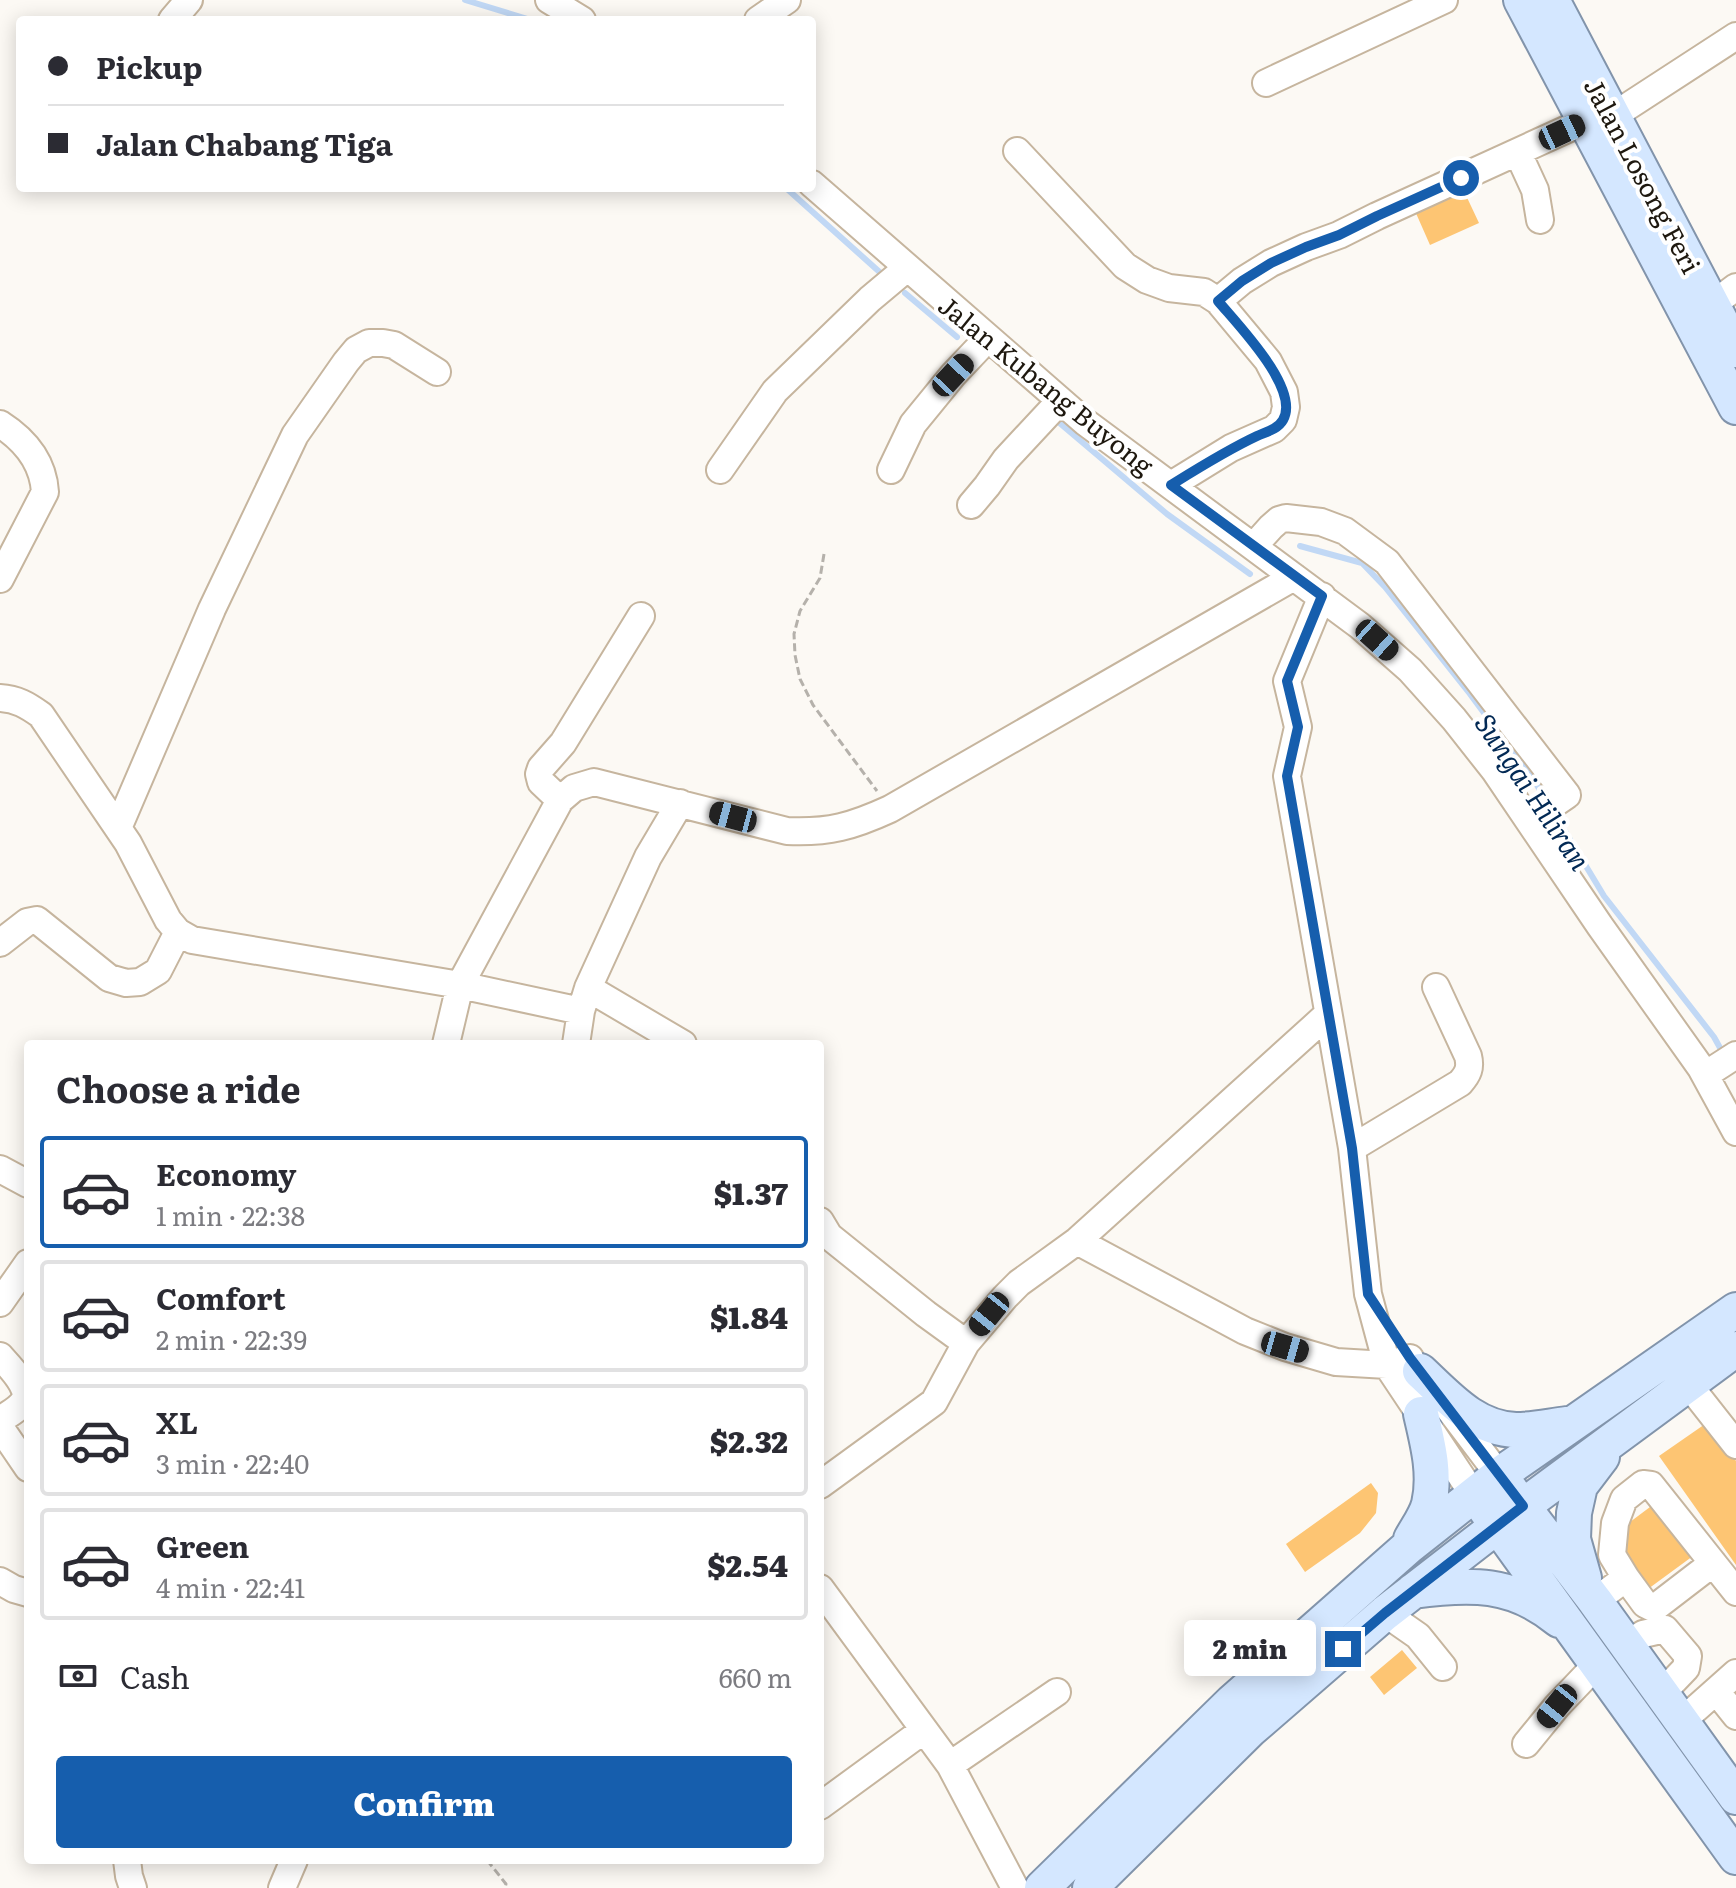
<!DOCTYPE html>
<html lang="en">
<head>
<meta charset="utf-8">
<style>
  body { margin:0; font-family:Literata,serif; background:#f7f7f7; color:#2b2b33; height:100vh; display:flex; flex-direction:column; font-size:30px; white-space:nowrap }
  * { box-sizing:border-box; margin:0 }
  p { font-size:26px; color:#7c7c81 }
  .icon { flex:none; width:44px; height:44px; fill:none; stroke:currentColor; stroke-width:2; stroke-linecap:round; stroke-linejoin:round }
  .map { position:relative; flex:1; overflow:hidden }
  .panel { position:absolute; left:24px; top:1040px; width:800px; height:824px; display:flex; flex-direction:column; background:#fff; border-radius:8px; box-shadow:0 4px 20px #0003 }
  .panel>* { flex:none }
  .banner { position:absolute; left:16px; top:16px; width:800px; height:176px; border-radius:8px; box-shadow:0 4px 20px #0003; display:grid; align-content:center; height:176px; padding:0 32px; background:#fff }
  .end { position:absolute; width:36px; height:36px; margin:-18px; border:10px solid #165ead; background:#fff; box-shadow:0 0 0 4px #fff }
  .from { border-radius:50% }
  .bubble { position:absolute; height:56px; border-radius:8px; background:#fff; box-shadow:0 4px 20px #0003; font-size:26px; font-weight:800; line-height:56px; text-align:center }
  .car { position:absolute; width:24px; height:48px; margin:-24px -12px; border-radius:10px; box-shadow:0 0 6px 2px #0007; background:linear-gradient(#222 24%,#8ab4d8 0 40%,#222 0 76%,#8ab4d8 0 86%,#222 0) }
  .banner b { display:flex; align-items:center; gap:28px; height:76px; font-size:30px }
  .banner b+b { border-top:2px solid #e1e1e2 }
  .banner i { width:20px; height:20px; background:#2b2b33 }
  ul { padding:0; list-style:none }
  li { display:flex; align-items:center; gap:24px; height:112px; margin:0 16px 12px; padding:0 16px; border:4px solid #e1e1e2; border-radius:8px }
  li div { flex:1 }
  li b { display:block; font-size:30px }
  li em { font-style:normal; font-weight:800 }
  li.active { border-color:#165ead }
  li>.icon { width:72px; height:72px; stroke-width:1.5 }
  h2 { padding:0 32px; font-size:36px; line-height:96px }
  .pay { display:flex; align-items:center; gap:20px; height:88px; padding:0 32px; font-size:30px }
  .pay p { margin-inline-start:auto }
  .primary-button { display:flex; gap:16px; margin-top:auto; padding:16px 32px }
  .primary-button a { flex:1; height:92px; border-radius:8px; background:#165ead; color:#fff; font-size:32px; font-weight:800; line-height:92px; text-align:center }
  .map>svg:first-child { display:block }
</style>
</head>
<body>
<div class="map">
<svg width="1736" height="1888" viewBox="0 0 1736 1888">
  <rect width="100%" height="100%" fill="#fcf9f4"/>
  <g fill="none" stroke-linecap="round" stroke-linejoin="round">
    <!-- stream -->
    <path stroke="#c1d8f5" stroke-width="6" d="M 465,0 L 531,20
      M 786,188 L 884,276
      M 905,293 L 957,337
      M 1056,420 L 1167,514 L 1250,574
      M 1300,546 L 1362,563 L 1385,587 L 1470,694 L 1535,782 L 1546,800
      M 1554,813 L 1604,896 L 1714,1037 L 1724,1055"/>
  </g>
  <!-- building -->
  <path fill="#fdc573" d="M 1463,189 L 1479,223 L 1430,245 L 1415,211 Z
    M 1708,1422 L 1736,1461 L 1736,1565 L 1659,1456 Z
    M 1371,1483 L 1378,1493 L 1376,1513 L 1360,1533 L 1305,1572 L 1286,1544 Z
    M 1654,1504 L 1693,1556 L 1648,1589 L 1620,1550 L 1626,1525 Z
    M 1402,1650 L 1417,1668 L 1384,1695 L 1370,1677 Z"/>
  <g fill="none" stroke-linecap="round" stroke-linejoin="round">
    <defs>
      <path id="minor" d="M 549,0 L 582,20
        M 172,20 L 189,0
        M 758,20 L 787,0
        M 1266,83 L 1444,0
        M 1613,116 L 1736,36
        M 1017,151 L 1125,266 L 1147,280 L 1169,288 L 1204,292 L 1218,301 L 1268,361 L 1284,392 L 1286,407 L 1283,420 L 1274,429 L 1231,448 L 1171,485
        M 1518,153 L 1535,190 L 1540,220
        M 812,184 L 1085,422 L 1360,626 L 1410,670 L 1454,719 L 1495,771 L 1600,926 L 1701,1068 L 1736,1132
        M 1218,301 L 1242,281 L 1271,263 L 1306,247 L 1339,235 L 1377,216 L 1585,121
        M 1712,305 L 1736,287
        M 0,424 C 25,440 43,461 45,492 L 0,579
        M 720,470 L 775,391 L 870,299 L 907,268
        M 891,470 L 913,424 L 953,375 L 988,338
        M 971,505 L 987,486 L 1006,459 L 1060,401
        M 1254,546 L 1271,527 L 1279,520 L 1286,518 L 1321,522 L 1345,531 L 1387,562 L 1567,795 L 1529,821
        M 1322,596 L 1287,681 L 1298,727 L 1287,776 L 1352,1148 L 1368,1294 L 1387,1365 L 1473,1494
        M 0,698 C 17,699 27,705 41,715 L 128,843 L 168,920 L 178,932 L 192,940 L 460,985 L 581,1011
        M 560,800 L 541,782 L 539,774 L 541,768 L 563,743 L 641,616
        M 118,828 L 212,609 L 295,435 L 346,362 L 356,350 L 369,343 L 383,343 L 394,345 L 437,372
        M 0,943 L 27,922 L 37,920 L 109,978 L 126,983 L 140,982 L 158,971 L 178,932
        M 588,988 L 683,1044
        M 446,1044 L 460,985 L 560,800 L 574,788 L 594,782 L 787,831 C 829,833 853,826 890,809 L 1294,577
        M 576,1044 L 581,1011 L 588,988 L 648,857 L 680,803
        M 1705,1075 L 1736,1055
        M 1352,1148 L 1460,1083 C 1468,1074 1471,1068 1468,1056 L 1436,987
        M 0,1169 L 28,1184
        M 820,1221 L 829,1236 L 926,1314 L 966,1343
        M 1077,1241 L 1245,1331 L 1285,1347 L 1336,1362 L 1387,1365 L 1410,1358
        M 0,1303 L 28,1263
        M 0,1356 C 8,1365 30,1387 25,1399 C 21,1408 7,1415 0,1420
        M 1688,1384 L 1736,1445
        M 1446,1405 L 1499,1475
        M 0,1427 L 28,1468
        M 820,1485 L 934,1402 L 966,1343 L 1005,1297 L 1019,1283 L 1077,1241 L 1327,1015
        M 1626,1578 L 1645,1604 L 1651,1607 L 1657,1606 L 1713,1563
        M 0,1581 L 14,1589 L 28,1593
        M 820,1588 L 950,1765 L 1015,1888
        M 1595,1601 L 1626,1578 L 1612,1555 L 1615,1523 L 1624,1499 L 1643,1484 L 1651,1485 L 1736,1592
        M 1385,1613 L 1418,1636 L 1443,1667
        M 1627,1644 L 1643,1634 L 1665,1629 L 1688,1656 L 1686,1668 L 1662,1693
        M 1716,1691 L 1736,1716
        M 1682,1721 L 1736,1673
        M 1526,1744 L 1557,1706 L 1598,1663
        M 950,1765 L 1057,1692
        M 820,1806 L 924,1730
        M 127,1860 L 129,1876 L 133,1888
        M 282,1888 L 294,1860"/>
      <path id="major" d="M 1521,0 L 1736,407
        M 1552,0 L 1736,350
        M 1420,1371 C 1448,1397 1475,1429 1516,1430 C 1533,1430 1550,1426 1567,1424
        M 1509,1488 L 1595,1601 L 1736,1797
        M 1486,1510 L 1736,1857
        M 1411,1539 C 1417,1528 1426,1516 1429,1504 C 1436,1474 1428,1444 1421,1414
        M 1584,1578 L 1573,1539 L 1574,1513 L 1580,1486 L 1602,1457
        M 1413,1591 C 1470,1583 1513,1582 1559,1620
        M 1042,1888 L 1232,1702 L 1408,1547 L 1499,1475 L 1736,1310
        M 1090,1888 L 1250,1730 L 1385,1613 L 1523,1506 L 1736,1349"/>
    </defs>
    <!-- minor casing -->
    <use href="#minor" stroke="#c6b59e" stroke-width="30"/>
    <!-- major casing -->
    <use href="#major" stroke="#8294ab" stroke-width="38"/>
    <!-- path -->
    <path stroke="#b5b1ab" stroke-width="3" stroke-dasharray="8 4" stroke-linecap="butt" d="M 824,554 L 820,578 L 800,611 L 794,634 L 795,655 L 800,679 L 813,705 L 877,791
      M 487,1860 L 506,1884 L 505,1888"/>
    <!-- minor -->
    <use href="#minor" stroke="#fff" stroke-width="26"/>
    <!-- major -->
    <use href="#major" stroke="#d4e7ff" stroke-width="34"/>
  </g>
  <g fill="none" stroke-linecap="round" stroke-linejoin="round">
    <!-- route -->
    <path stroke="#165ead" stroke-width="10" d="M 1343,1649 L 1385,1613 L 1523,1506 L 1410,1358 L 1368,1294 L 1352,1148 L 1287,776 L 1298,727 L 1287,681 L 1322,596 L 1171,485 C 1200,467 1227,450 1257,436 C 1266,432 1278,429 1283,420 C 1301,389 1237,324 1218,301 L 1242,281 L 1271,263 L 1306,247 L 1339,235 L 1377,216 L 1461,178"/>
  </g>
  <g text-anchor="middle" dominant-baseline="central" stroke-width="8" stroke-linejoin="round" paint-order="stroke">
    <!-- street labels -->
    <g font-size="26" fill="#1e180f" stroke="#fff">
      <text transform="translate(1644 175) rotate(62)">Jalan Losong Feri</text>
      <text transform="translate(1047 384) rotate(39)">Jalan Kubang Buyong</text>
    </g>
    <!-- water labels -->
    <g font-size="28" font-style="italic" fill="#022954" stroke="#fff">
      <text transform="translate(1534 791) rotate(56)">Sungai Hiliran</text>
    </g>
  </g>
</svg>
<i class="end from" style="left:1461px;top:178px"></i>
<i class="end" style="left:1343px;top:1649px"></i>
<div class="bubble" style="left:1184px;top:1620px;width:132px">2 min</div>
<i class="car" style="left:1562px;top:132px;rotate:65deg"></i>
<i class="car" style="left:953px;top:375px;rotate:43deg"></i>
<i class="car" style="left:1377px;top:640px;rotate:132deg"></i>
<i class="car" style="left:733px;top:817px;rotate:285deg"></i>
<i class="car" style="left:989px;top:1314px;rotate:219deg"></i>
<i class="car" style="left:1285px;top:1347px;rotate:106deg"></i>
<i class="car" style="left:1557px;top:1706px;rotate:219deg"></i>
<div class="banner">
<b><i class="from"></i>Pickup</b>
<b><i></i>Jalan Chabang Tiga</b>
</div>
<section class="panel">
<h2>Choose a ride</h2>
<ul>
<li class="active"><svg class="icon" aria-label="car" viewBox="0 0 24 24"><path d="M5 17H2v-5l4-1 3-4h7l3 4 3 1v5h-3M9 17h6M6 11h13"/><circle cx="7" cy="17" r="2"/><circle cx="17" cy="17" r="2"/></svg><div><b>Economy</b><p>1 min · 22:38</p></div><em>$1.37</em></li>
<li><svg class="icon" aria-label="car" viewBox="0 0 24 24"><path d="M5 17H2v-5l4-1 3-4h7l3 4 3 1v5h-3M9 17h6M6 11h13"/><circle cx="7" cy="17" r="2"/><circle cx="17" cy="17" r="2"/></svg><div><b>Comfort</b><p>2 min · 22:39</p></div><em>$1.84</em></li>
<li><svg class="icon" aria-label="car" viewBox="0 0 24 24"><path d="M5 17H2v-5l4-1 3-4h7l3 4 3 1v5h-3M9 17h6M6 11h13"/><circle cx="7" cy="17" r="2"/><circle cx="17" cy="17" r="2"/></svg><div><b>XL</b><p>3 min · 22:40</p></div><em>$2.32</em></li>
<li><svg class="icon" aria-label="car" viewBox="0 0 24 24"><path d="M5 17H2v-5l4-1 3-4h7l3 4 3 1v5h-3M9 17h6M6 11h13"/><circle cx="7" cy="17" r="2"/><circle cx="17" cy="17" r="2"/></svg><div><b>Green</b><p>4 min · 22:41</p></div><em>$2.54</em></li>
</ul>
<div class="pay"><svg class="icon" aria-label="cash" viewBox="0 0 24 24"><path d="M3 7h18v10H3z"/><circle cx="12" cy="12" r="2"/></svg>Cash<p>660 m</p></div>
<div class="primary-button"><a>Confirm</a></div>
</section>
</div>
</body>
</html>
